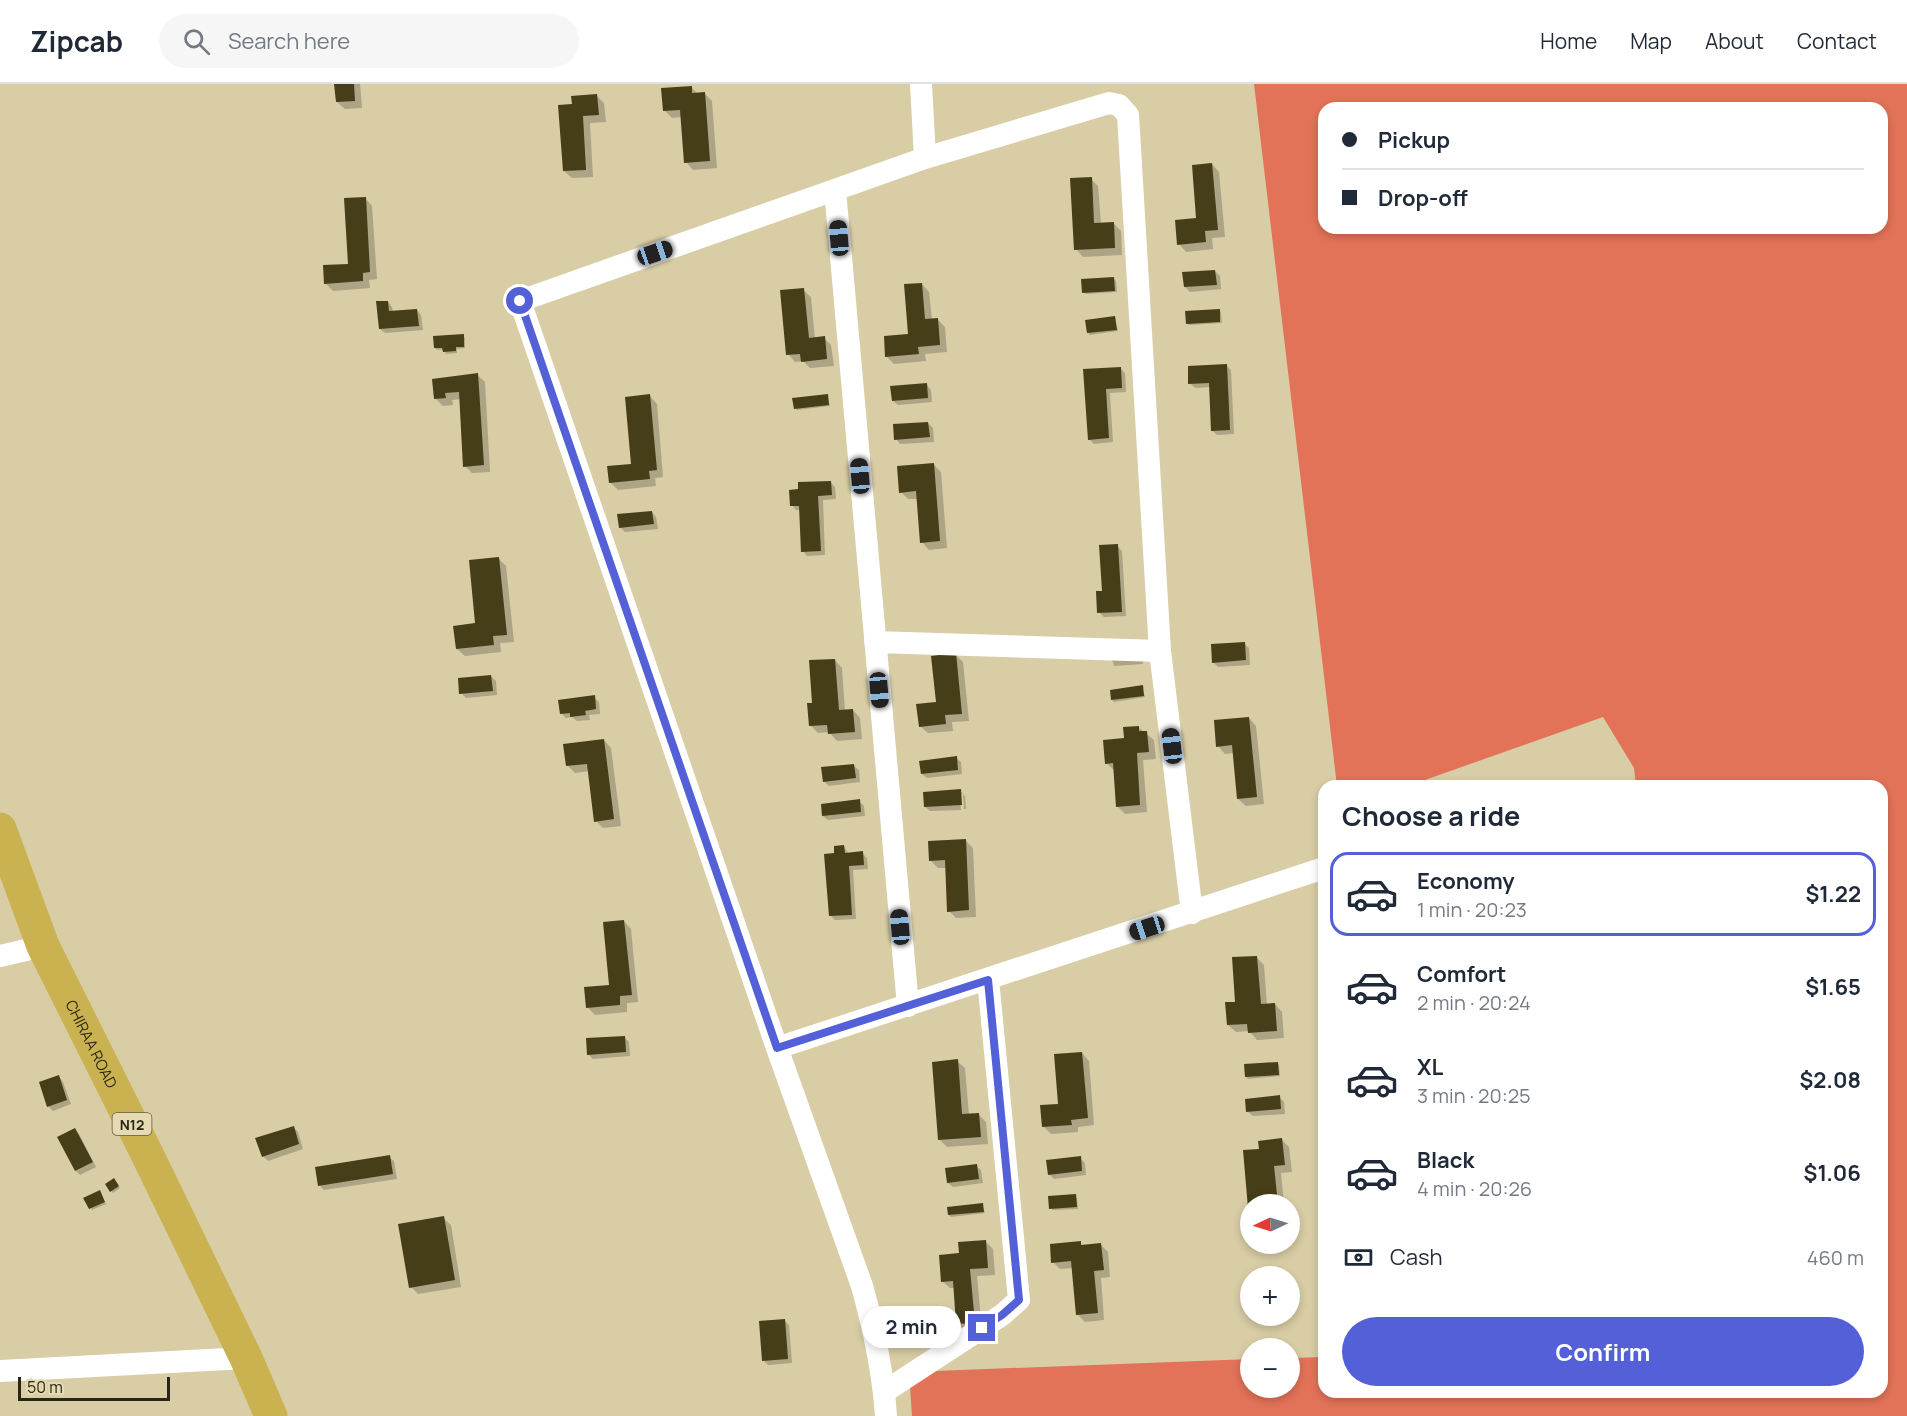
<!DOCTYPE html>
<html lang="en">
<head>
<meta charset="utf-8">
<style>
  body { margin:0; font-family:Manrope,sans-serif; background:#f6f6f7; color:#1f2937; height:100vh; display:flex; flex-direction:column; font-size:22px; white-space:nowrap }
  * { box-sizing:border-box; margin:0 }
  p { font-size:20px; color:#747a83 }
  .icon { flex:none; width:33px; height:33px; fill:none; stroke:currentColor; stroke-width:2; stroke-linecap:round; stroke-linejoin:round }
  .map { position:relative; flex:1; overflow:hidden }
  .drawer { position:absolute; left:1318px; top:696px; width:570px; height:618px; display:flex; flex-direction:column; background:#fff; border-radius:18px; box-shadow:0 3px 9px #0003 }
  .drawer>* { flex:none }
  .top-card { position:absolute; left:1318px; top:18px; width:570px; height:132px; border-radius:18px; box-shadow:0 3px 9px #0003; display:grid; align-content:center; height:132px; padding:0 24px; background:#fff }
  .needle { width:39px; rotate:266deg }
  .fabs { position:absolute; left:1240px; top:1110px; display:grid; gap:12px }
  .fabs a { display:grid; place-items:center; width:60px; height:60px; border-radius:50%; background:#fff; box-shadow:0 3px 9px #0003; font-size:30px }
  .scale { position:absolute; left:18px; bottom:15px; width:152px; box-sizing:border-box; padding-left:6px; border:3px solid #2a2616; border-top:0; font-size:16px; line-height:21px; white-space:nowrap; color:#2a2616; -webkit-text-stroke:4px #e5dab2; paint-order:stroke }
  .end { position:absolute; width:27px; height:27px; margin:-14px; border:8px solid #5460d7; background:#fff; box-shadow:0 0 0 3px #fff }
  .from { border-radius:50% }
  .bubble { position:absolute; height:42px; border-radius:21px; background:#fff; box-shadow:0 3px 9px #0003; font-size:20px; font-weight:700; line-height:42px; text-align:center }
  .car { position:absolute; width:18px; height:36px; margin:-18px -9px; border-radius:8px; box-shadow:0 0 4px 2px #0007; background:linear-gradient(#222 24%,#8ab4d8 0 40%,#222 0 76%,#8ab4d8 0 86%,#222 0) }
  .top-card b { display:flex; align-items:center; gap:21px; height:57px; font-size:22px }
  .top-card b+b { border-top:2px solid #e0e1e3 }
  .top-card i { width:15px; height:15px; background:#1f2937 }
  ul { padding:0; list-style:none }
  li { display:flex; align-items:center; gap:18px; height:84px; margin:0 12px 9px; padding:0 12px; border:3px solid transparent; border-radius:18px }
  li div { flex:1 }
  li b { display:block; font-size:22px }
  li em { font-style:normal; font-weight:700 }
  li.active { border-color:#5460d7 }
  li>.icon { width:54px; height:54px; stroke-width:1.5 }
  h2 { padding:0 24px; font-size:27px; line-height:72px }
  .pay { display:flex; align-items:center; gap:15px; height:66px; padding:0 24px; font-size:22px }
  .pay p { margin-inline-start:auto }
  .button { display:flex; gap:12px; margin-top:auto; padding:12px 24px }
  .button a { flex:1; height:69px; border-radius:36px; background:#5460d7; color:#fff; font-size:24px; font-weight:700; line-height:69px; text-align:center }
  header { display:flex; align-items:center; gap:36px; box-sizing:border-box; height:84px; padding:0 30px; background:#fff; border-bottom:2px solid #e0e1e3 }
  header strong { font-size:28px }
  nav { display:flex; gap:33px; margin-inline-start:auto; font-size:21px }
  .search { width:420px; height:54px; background:#f6f6f7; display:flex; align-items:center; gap:15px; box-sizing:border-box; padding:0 21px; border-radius:33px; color:#747a83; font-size:22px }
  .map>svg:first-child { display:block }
</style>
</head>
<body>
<header>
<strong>Zipcab</strong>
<div class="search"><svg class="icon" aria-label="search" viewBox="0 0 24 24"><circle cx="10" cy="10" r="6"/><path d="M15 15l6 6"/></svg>Search here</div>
<nav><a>Home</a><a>Map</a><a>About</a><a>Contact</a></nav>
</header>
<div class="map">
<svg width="1907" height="1332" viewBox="0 0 1907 1332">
  <rect width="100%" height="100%" fill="#d8cda5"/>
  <!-- forest -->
  <path fill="#e27358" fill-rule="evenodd" d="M 1254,0 L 1907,0 L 1907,1332 L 912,1332 L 909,1288 L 1251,1275 L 1251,1304 L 1290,1304 L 1290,1274 L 1324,1273 L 1324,1308 L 1882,1308 L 1882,702 L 1636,702 L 1634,684 L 1603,633 L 1408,702 L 1337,702 ZM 1324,24 L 1882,24 L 1882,144 L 1324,144 Z"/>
  <!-- shadow -->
  <path fill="#0003" d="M 336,0 L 360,0 L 362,24 L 345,25 L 337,18 Z
    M 691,3 L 698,10 L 705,10 L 712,17 L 717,84 L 693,86 L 686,78 L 682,33 L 672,34 L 664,26 Z
    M 597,12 L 604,19 L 606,38 L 590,39 L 593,93 L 572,94 L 564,87 L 573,21 Z
    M 1212,80 L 1219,88 L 1225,153 L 1212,154 L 1213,165 L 1186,168 L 1179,160 L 1198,136 Z
    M 1091,95 L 1098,102 L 1101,140 L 1113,139 L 1121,147 L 1122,171 L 1083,173 L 1076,165 Z
    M 365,114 L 372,122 L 377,195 L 369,196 L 370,204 L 333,207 L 325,199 L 350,181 Z
    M 1215,187 L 1220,192 L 1221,205 L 1190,208 L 1185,203 Z
    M 1114,195 L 1116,197 L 1117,208 L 1086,210 L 1084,208 Z
    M 922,200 L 929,208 L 932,236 L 937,235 L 945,243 L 947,268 L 925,270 L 926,277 L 894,280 L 887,273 L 909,251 Z
    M 803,206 L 811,213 L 815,255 L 824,254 L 831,261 L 834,282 L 810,284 L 803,277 L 795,278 L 788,270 Z
    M 388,218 L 392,223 L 393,228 L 417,226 L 421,231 L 423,246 L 385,249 L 380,245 Z
    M 1219,226 L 1221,228 L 1222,239 L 1189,241 L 1187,239 Z
    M 1115,234 L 1118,247 L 1090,251 L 1088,249 Z
    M 463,252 L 465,254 L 465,264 L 457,265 L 457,269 L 446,270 L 444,265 L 437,266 L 435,264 Z
    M 1226,281 L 1231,286 L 1234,350 L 1217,351 L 1212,346 L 1211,303 L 1195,304 L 1190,299 Z
    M 1120,284 L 1125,289 L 1126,308 L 1110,309 L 1113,358 L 1094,360 L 1089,355 L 1085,287 Z
    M 477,291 L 485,298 L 490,388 L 472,389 L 465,382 L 461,315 L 452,316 L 453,321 L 443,322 L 436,315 L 434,296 Z
    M 927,301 L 931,306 L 932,318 L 898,321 L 893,317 Z
    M 827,311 L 830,322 L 797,326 L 795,324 Z
    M 650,312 L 657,320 L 663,393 L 655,394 L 656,402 L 618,406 L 610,398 L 632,381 Z
    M 928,339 L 933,344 L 934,358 L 900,360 L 896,355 Z
    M 933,380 L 941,388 L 947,464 L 929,466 L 922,458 L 918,415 L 908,415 L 901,408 Z
    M 830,398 L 835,403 L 836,415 L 823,416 L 825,471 L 807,472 L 803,467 L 800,426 L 796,426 L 792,421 Z
    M 652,428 L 656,433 L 658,445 L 625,448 L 620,443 Z
    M 1117,462 L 1122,467 L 1126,532 L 1104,533 L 1099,528 Z
    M 498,474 L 506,482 L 514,558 L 500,559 L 501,568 L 465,572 L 457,565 L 477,540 Z
    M 1244,560 L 1249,564 L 1250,581 L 1218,583 L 1213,578 Z
    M 956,571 L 963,578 L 969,637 L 952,638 L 953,647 L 928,649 L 920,642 L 937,619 Z
    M 1111,571 L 1142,571 L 1143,580 L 1114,582 Z
    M 835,576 L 842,584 L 845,627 L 853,626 L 860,634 L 862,655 L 837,657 L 829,648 L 818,649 L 810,641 L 814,620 Z
    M 491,592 L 496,597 L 497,611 L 466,614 L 461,609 Z
    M 1142,603 L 1145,613 L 1114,618 L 1112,616 Z
    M 594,613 L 599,618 L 600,630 L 589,631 L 590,636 L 577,637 L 572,633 L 566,634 L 561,629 Z
    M 1249,634 L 1256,642 L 1264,720 L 1246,722 L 1238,715 L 1234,669 L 1225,670 L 1218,662 Z
    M 1138,643 L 1154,656 L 1156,675 L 1143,676 L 1147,728 L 1125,730 L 1117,722 L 1115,687 L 1106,679 Z
    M 604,656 L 611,664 L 621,742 L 603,744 L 596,737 L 590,687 L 575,689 L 567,681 Z
    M 956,674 L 961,678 L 962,690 L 927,694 L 922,690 Z
    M 854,682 L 859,686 L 860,698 L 829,702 L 824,697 Z
    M 960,707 L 965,712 L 966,725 L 964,725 L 963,710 L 960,710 L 961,726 L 930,727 L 925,723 Z
    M 859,717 L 864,722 L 865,732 L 828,736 L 823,732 Z
    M 965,756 L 973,764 L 976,833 L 956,834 L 949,827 L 947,784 L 938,784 L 931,777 Z
    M 844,763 L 849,770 L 862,769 L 867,774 L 868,785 L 853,786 L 856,835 L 835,836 L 830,831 L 836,771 Z
    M 624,837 L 631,845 L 638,918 L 627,919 L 627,928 L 595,931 L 587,923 L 611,902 Z
    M 1256,873 L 1264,881 L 1267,921 L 1275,920 L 1282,928 L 1284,954 L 1257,956 L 1249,947 L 1236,948 L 1228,941 Z
    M 624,953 L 629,958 L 630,972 L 593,975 L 588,970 Z
    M 1082,969 L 1089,977 L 1094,1041 L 1078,1043 L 1078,1048 L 1051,1050 L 1044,1043 L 1060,1021 Z
    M 957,977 L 965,984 L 969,1031 L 979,1031 L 986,1038 L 988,1060 L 947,1063 L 940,1056 Z
    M 1277,979 L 1279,981 L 1280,992 L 1248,995 L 1246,993 Z
    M 59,993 L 63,998 L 71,1020 L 53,1027 L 48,1022 Z
    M 1279,1013 L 1284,1018 L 1285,1030 L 1253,1032 L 1248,1028 Z
    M 293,1043 L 298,1048 L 303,1065 L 268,1077 L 263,1072 Z
    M 75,1045 L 79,1050 L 96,1083 L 80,1091 L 76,1087 Z
    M 1282,1056 L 1289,1063 L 1292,1088 L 1281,1089 L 1284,1120 L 1251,1120 L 1251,1137 L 1244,1067 L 1261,1066 Z
    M 389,1073 L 394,1077 L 397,1095 L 324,1106 L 320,1102 Z
    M 1080,1074 L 1085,1079 L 1086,1091 L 1054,1095 L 1049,1090 Z
    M 976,1082 L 981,1086 L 983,1099 L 953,1103 L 948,1099 Z
    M 115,1098 L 120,1104 L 113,1109 L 107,1101 Z
    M 101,1110 L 106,1120 L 92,1126 L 85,1114 Z
    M 1075,1112 L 1077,1114 L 1078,1125 L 1053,1126 L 1051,1124 Z
    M 982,1121 L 985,1129 L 951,1133 L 949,1131 Z
    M 443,1134 L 451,1141 L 461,1203 L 418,1210 L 411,1203 Z
    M 985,1157 L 993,1165 L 995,1191 L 977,1192 L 982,1246 L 965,1247 L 958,1240 L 955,1204 L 950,1204 L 942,1197 L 961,1170 Z
    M 1080,1159 L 1083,1162 L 1100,1160 L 1108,1168 L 1110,1193 L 1101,1194 L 1104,1236 L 1085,1238 L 1077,1230 L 1074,1184 L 1060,1185 L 1053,1178 Z
    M 784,1236 L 789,1241 L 792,1279 L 768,1281 L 763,1276 Z"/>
  <!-- building -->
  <path fill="#463d19" d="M 334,0 L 354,0 L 355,17 L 336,18 Z
    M 692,2 L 692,9 L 705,8 L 710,77 L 684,79 L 680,26 L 663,27 L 661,4 Z
    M 597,10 L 599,31 L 583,32 L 586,86 L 563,87 L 558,21 L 572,20 L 571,12 Z
    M 1212,79 L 1218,146 L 1205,147 L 1206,158 L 1177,161 L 1175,136 L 1196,134 L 1192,81 Z
    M 1092,93 L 1094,139 L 1114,138 L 1115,164 L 1074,166 L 1070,94 Z
    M 366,113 L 370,188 L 363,189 L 363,197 L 324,200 L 323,181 L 348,180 L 344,114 Z
    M 1215,186 L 1217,201 L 1184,203 L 1182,188 Z
    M 1114,193 L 1115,207 L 1082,209 L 1081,195 Z
    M 922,199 L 925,235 L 938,234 L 940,261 L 918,263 L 919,270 L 885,273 L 884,252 L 908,250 L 904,200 Z
    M 804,204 L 809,254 L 825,252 L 827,275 L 801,278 L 800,270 L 786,271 L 780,206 Z
    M 376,217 L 388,217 L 389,227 L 417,225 L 419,242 L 379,245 Z
    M 1220,225 L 1220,238 L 1186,240 L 1185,227 Z
    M 1115,232 L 1117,246 L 1087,249 L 1085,236 Z
    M 464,250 L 464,263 L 456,263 L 456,267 L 443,268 L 442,264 L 434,264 L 433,252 Z
    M 1227,280 L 1230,346 L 1211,347 L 1209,299 L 1188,300 L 1188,282 Z
    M 1121,283 L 1122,304 L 1106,305 L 1109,354 L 1088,356 L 1083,285 Z
    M 478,289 L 484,381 L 463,383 L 459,308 L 445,309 L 446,314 L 434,315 L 432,295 Z
    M 927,299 L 928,314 L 892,317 L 890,302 Z
    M 650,310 L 657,386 L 649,387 L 650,395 L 609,399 L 607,382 L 631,380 L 625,313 Z
    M 828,310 L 829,321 L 794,325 L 792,314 Z
    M 928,338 L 930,353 L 894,356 L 893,340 Z
    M 934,379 L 940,457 L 920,459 L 916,407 L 899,409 L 897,382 Z
    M 831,397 L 832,411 L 818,412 L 821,467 L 801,468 L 799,422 L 790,422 L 789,406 L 798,405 L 798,398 Z
    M 652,427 L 654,440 L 619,444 L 617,430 Z
    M 1118,460 L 1122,528 L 1097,529 L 1096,507 L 1102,507 L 1099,461 Z
    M 499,473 L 507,551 L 493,552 L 494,561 L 456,565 L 453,542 L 475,539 L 469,476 Z
    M 1245,558 L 1246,576 L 1212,579 L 1211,560 Z
    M 956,569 L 962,630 L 945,631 L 946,640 L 919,643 L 916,620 L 936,618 L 931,572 Z
    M 835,575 L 839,626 L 853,625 L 855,648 L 828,650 L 827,641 L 809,642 L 807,619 L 812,619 L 809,576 Z
    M 491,591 L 493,607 L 459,610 L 458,594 Z
    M 1143,601 L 1144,612 L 1111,616 L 1110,606 Z
    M 595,611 L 596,625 L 585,627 L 586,631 L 570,633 L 570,629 L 560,630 L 558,616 Z
    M 1249,633 L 1257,713 L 1237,715 L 1232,661 L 1216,663 L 1214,636 Z
    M 1139,642 L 1139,647 L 1147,647 L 1149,668 L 1137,669 L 1140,721 L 1116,723 L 1113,679 L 1105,680 L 1103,656 L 1124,654 L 1123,643 Z
    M 604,655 L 614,735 L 594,738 L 587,680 L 566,682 L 563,660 Z
    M 957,672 L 958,686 L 921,690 L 919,677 Z
    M 854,680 L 856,694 L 823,698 L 821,683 Z
    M 961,705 L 962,721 L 924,723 L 923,708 Z
    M 860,715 L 861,728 L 822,732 L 821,720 Z
    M 966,755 L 969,826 L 947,828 L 945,776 L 929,777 L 928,757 Z
    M 844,761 L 845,769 L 863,767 L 864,781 L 849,782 L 852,831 L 829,832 L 824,770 L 834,769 L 834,762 Z
    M 624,836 L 632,911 L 620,912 L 620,921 L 586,924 L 584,903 L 609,901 L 603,838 Z
    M 1257,872 L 1261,920 L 1275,919 L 1277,947 L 1248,949 L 1247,940 L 1227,941 L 1225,918 L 1235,918 L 1232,873 Z
    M 625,952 L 626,968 L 587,971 L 586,954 Z
    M 1082,968 L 1088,1034 L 1071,1036 L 1072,1041 L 1042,1043 L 1040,1021 L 1058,1020 L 1054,970 Z
    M 958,975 L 962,1030 L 979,1029 L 981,1053 L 938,1056 L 932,978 Z
    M 1278,978 L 1279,991 L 1245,993 L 1244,980 Z
    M 59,991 L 67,1016 L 47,1023 L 39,998 Z
    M 1280,1011 L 1281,1025 L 1246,1028 L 1245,1015 Z
    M 294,1042 L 299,1060 L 262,1073 L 255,1054 Z
    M 75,1044 L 93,1078 L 75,1087 L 57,1053 Z
    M 1282,1054 L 1285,1081 L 1274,1082 L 1278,1120 L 1251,1120 L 1251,1136 L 1249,1136 L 1243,1066 L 1259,1065 L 1258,1057 Z
    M 390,1071 L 393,1090 L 318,1102 L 315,1083 Z
    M 1081,1072 L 1082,1087 L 1048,1091 L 1046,1076 Z
    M 977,1080 L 979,1095 L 947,1099 L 945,1084 Z
    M 114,1094 L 119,1102 L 110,1108 L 105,1100 Z
    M 100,1106 L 105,1118 L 89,1125 L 83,1114 Z
    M 1076,1110 L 1077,1123 L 1049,1125 L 1048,1112 Z
    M 983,1119 L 984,1128 L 948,1131 L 947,1123 Z
    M 444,1132 L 455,1196 L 409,1204 L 398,1140 Z
    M 986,1156 L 988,1184 L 970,1185 L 975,1239 L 956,1240 L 953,1197 L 941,1198 L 939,1171 L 959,1169 L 958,1158 Z
    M 1081,1157 L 1081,1161 L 1101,1159 L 1104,1186 L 1094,1187 L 1098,1229 L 1076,1231 L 1071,1177 L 1051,1179 L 1050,1160 Z
    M 785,1235 L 788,1275 L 762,1277 L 759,1237 Z"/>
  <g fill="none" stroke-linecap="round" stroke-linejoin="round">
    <!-- minor -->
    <path stroke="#fff" stroke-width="22" d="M 921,0 L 925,74
      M 835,106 L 908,922
      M 875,558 L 1160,567
      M 0,872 L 43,862
      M 777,964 L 1324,784
      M 0,1287 L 246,1274
      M 884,1308 L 1002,1231 L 1019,1216 L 988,895
      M 886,1332 C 883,1288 874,1245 862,1202 L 777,964 L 520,217 L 925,74 L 1109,19 L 1119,21 L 1128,31 L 1160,567 L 1192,829"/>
    <!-- trunk -->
    <path stroke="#cab250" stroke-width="33" id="s1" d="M 0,745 L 43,862 L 148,1072 L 246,1274 L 271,1332"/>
  </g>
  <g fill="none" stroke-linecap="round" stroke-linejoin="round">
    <!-- route -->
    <path stroke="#5460d7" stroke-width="8" d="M 520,217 L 777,964 L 988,896 L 1019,1216 L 1002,1231 L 982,1244"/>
  </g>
  <g text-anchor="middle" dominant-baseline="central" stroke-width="6" stroke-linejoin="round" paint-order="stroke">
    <!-- shield labels -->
    <rect fill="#e5dab2" stroke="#625c45" stroke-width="1.5" x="112.5" y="1029" width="39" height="22" rx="4.5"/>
    <g font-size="14" font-weight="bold" fill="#2a2616">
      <text x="132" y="1040">N12</text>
    </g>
    <!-- street labels -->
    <g font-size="15" fill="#2a2616" stroke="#e5dab2">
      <text stroke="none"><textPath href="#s1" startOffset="234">CHIRAA ROAD</textPath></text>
    </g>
  </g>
</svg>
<div class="fabs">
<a><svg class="needle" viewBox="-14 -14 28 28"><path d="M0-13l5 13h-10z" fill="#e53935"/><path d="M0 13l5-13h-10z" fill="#747a83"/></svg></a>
<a>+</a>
<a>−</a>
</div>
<div class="scale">50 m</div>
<i class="end from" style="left:520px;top:217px"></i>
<i class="end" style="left:982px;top:1244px"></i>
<div class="bubble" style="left:862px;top:1222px;width:99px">2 min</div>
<i class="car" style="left:839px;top:154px;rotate:355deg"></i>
<i class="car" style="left:655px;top:169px;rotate:71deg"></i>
<i class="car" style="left:860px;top:392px;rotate:355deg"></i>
<i class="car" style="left:879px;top:606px;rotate:175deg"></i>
<i class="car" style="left:1172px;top:662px;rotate:353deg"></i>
<i class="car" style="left:900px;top:843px;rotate:355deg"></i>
<i class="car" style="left:1147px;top:844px;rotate:252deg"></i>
<div class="top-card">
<b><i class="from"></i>Pickup</b>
<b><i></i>Drop-off</b>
</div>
<section class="drawer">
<h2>Choose a ride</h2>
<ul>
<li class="active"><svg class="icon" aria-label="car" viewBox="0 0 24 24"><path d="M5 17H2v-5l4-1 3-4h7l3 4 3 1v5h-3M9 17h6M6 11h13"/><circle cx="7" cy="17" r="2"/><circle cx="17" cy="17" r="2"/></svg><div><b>Economy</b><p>1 min · 20:23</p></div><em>$1.22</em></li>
<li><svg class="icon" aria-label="car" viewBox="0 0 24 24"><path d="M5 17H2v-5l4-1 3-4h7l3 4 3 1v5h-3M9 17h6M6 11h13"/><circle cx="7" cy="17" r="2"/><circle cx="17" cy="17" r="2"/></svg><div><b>Comfort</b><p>2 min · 20:24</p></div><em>$1.65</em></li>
<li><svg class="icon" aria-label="car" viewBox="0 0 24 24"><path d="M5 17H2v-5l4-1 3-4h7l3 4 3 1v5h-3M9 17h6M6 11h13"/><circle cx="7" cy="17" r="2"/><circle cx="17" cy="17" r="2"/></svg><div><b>XL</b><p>3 min · 20:25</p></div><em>$2.08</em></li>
<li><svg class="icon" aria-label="car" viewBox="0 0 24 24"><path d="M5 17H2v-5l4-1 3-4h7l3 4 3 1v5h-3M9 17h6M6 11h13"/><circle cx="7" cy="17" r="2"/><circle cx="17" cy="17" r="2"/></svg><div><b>Black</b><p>4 min · 20:26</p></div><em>$1.06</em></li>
</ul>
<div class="pay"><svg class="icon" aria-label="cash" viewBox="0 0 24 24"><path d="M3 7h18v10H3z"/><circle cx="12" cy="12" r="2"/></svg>Cash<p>460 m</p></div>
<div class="button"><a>Confirm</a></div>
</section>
</div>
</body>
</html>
